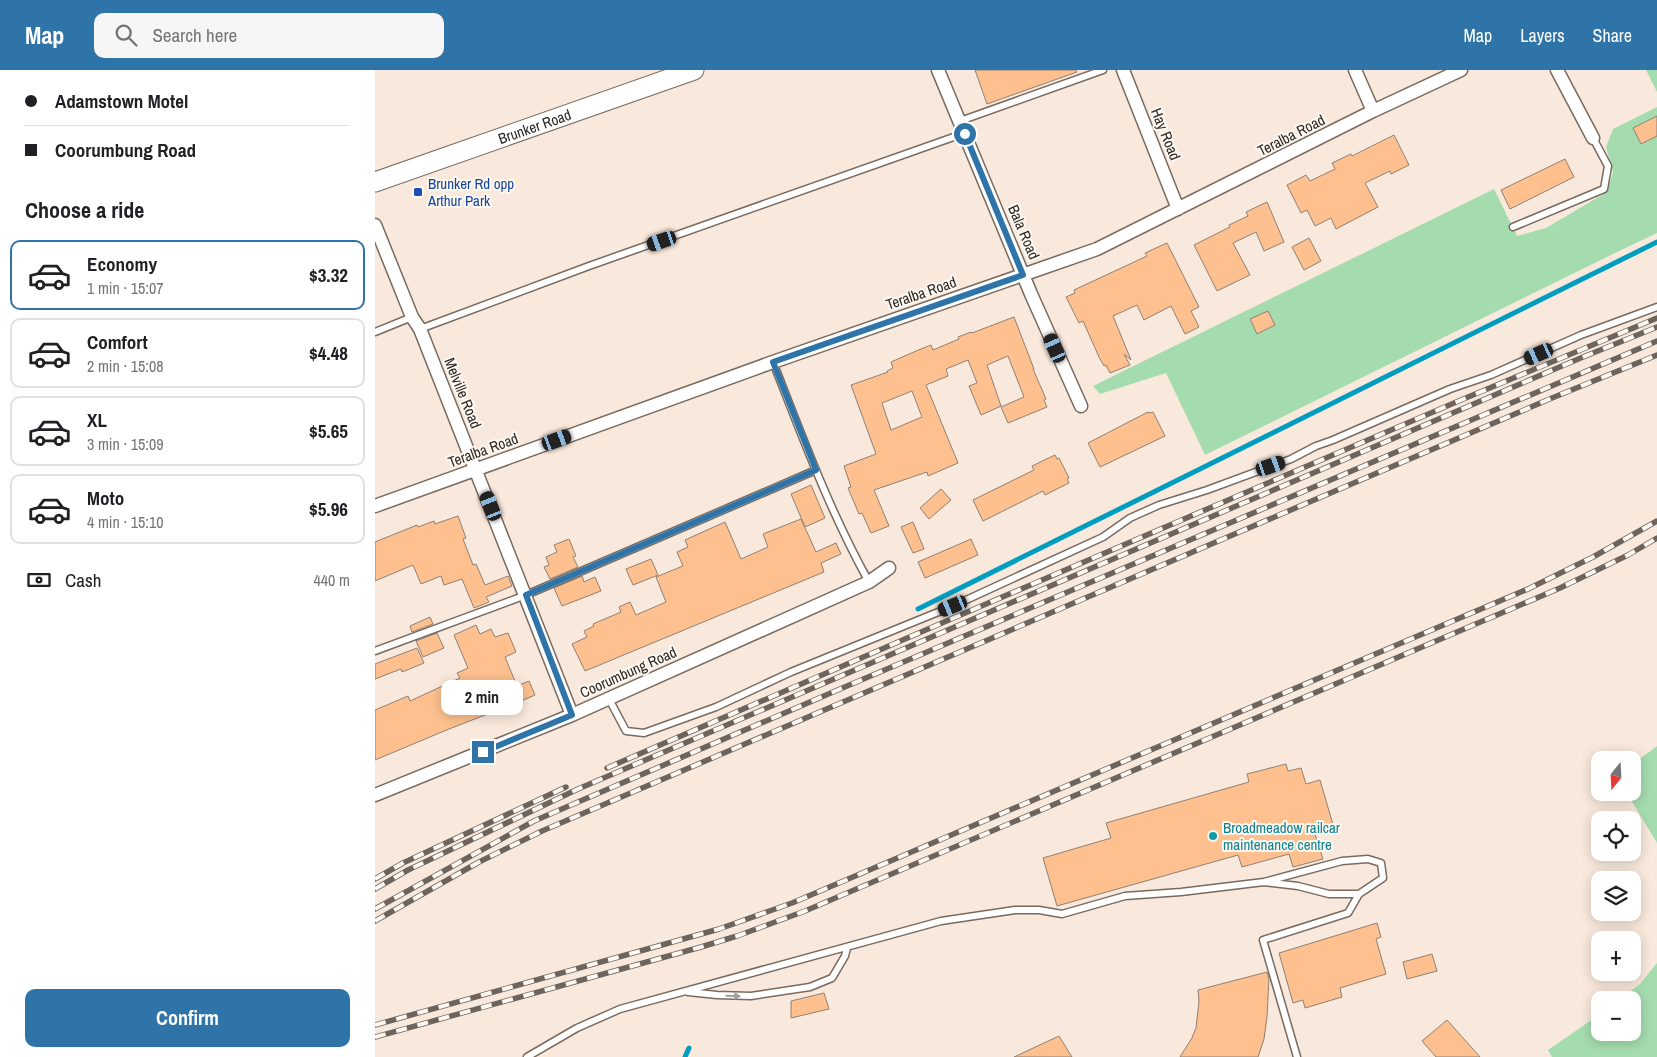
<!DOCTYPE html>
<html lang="en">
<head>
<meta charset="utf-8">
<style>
  body { margin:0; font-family:"Archivo Narrow",sans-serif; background:#f6f6f6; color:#202124; height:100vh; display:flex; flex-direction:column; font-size:19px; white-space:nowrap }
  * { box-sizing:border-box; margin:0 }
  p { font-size:16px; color:#757577 }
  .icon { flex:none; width:28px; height:28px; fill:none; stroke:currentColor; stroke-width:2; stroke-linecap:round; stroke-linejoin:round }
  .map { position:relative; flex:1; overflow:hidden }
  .side { display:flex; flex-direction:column; background:#fff; width:375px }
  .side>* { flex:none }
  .top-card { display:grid; align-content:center; height:110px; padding:0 25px; background:#fff }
  .needle { width:32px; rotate:198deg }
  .tools { position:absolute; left:1216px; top:681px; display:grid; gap:10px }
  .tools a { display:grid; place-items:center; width:50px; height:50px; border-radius:10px; background:#fff; box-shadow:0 2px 12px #0003; font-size:25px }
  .end { position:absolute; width:22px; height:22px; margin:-11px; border:6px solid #2e74a8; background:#fff; box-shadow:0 0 0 2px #fff }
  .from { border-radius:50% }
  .bubble { position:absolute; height:35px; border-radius:10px; background:#fff; box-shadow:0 2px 12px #0003; font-size:16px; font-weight:700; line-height:35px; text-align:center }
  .car { position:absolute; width:15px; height:30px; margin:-15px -8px; border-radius:6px; box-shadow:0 0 4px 1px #0007; background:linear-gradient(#222 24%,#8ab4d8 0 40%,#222 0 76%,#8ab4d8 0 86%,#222 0) }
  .top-card b { display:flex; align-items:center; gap:18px; height:48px; font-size:19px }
  .top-card b+b { border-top:1px solid #e0e0e0 }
  .top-card i { width:12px; height:12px; background:#202124 }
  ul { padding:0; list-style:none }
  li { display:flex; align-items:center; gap:15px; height:70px; margin:0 10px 8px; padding:0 15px; border:2px solid #e0e0e0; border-radius:10px }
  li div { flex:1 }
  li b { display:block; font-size:19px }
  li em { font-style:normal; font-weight:700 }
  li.on { border-color:#2e74a8 }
  li>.icon { width:45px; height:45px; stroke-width:1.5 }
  h2 { padding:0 25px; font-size:22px; line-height:60px }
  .pay { display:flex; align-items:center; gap:12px; height:55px; padding:0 25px; font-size:19px }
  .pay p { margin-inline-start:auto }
  .cta { display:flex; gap:10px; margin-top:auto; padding:10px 25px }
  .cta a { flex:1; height:58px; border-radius:10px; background:#2e74a8; color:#fff; font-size:20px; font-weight:700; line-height:58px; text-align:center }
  header { display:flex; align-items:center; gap:30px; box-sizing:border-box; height:70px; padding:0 25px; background:#2e74a8; color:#fff }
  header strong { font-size:24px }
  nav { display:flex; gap:28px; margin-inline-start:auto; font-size:18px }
  .search { width:350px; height:45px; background:#f6f6f6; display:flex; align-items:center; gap:12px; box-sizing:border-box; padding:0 18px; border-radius:10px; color:#757577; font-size:19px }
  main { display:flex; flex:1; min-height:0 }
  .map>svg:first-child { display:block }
</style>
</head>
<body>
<header>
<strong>Map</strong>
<div class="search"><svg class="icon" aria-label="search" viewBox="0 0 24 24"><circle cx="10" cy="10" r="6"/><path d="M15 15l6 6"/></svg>Search here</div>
<nav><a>Map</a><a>Layers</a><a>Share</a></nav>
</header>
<main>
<section class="side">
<div class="top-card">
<b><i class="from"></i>Adamstown Motel</b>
<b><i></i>Coorumbung Road</b>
</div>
<h2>Choose a ride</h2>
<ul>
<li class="on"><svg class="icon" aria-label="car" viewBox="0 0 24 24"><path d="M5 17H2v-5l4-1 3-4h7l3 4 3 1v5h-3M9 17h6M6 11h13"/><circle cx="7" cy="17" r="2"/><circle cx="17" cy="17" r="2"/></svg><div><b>Economy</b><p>1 min · 15:07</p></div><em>$3.32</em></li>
<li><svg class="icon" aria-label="car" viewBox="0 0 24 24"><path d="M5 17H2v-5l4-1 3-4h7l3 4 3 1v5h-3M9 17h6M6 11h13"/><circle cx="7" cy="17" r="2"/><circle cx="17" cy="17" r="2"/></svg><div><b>Comfort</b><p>2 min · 15:08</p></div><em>$4.48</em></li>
<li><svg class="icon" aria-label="car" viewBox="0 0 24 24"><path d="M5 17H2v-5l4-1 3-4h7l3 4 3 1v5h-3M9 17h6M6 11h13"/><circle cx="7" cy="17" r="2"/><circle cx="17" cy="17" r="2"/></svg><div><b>XL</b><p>3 min · 15:09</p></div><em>$5.65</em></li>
<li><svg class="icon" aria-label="car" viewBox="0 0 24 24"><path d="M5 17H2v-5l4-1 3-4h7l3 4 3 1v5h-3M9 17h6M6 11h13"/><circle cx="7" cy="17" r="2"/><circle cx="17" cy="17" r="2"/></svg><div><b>Moto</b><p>4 min · 15:10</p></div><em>$5.96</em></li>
</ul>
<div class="pay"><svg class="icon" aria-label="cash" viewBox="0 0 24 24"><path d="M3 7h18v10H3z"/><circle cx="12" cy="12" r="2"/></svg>Cash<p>440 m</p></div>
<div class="cta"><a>Confirm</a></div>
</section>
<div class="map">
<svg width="1282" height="987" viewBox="0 0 1282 987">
  <rect width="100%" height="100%" fill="#f9e9dc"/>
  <!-- green -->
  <path fill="#a5dcaf" d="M 1271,0 L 1282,0 L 1282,22 Z
    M 1282,37 L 1282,163 L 1238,184 L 830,385 L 791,303 L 725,324 L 718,316 L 1119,119 L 1142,166 L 1171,158 L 1232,122 L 1238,102 L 1231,77 L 1238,59 Z
    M 1282,676 L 1282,773 L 1252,723 L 1258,722 L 1258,694 Z
    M 1282,893 L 1282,987 L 1177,987 L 1173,980 L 1225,944 L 1225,962 L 1258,962 L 1258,930 L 1244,930 L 1265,914 Z"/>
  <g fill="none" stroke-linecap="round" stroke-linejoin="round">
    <!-- stream -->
    <path stroke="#019dc1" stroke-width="5" d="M 543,539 L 1282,172
      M 310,987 L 314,978"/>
  </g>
  <!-- building -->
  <path fill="#fdc08e" stroke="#8f8075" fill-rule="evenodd" d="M 600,0 L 701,0 L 702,2 L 612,34 Z
    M 1282,46 L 1282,66 L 1266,74 L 1258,58 Z
    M 1019,65 L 1034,95 L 1016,104 L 1015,101 L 990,113 L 1003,137 L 961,159 L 956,148 L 940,156 L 932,140 L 926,143 L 912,115 L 931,105 L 935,111 L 960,99 L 957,93 L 976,84 L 977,86 Z
    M 1190,89 L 1199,107 L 1135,139 L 1126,120 Z
    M 892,132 L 909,172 L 889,181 L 881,162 L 858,173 L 875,205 L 842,221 L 819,175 L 855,157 L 854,155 L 873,146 L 871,142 Z
    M 934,168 L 946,191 L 929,200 L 917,177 Z
    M 792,173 L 824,237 L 816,241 L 824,257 L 810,264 L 796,236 L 769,250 L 762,235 L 738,246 L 756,290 L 749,284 L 755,295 L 735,303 L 731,295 L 729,296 L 724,287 L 708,251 L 704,253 L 691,227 L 700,223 L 699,220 L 772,186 L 770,183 Z
    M 893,241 L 900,255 L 882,264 L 875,249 Z
    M 639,247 L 659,299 L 658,299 L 671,329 L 669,330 L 672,337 L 633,353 L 626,337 L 649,327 L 633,286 L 612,295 L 626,336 L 606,345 L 594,316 L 602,313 L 593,290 L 571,299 L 573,306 L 551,315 L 583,393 L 553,406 L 552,402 L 499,420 L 514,456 L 496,463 L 487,443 L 484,444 L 473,418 L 476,417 L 469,396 L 501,384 L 476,315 L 513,302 L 512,301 L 518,298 L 516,292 L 541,281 L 556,275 L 558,280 L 584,269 L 583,267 L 596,262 L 597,263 ZM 537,321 L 547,347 L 516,360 L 507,333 Z
    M 773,342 L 774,343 L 778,342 L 790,366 L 725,397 L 713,373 Z
    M 680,385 L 682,389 L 684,388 L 694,408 L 692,409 L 694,413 L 670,425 L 668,421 L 608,451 L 598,430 L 659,400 L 657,396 Z
    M 436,415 L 450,448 L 430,457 L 416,424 Z
    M 566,419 L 576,430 L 554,449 L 545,438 Z
    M 83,446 L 91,468 L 88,469 L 98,495 L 101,494 L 110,515 L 133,506 L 137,516 L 111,527 L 114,532 L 99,538 L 87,509 L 69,515 L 66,506 L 46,514 L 38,495 L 0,511 L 0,472 L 42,455 L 43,457 L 59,451 L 60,454 Z
    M 426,449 L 441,482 L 461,473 L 466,484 L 446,493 L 449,502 L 210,601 L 197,574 L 212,567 L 209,561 L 219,556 L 218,554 L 246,542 L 244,537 L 255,532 L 261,545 L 291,532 L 281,507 L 308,496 L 302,482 L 313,477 L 310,470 L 350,452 L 366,489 L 393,477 L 388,464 Z
    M 538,452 L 549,479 L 538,483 L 526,457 Z
    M 194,469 L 201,486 L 198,487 L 203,497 L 175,509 L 169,497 L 174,495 L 171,487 L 182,482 L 179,475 Z
    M 596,469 L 603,485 L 550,508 L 543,492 Z
    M 276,489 L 283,505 L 258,515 L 251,499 Z
    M 207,506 L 209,512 L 220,507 L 226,521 L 187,536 L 179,518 Z
    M 55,547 L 58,554 L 37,562 L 35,556 Z
    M 101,555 L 105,564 L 116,559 L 120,567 L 133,563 L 141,582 L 130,587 L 142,616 L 154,611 L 160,625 L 123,641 L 123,640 L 74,659 L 0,690 L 0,640 L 33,626 L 35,631 L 85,608 L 82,603 L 93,598 L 79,565 Z
    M 62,563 L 69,578 L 48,587 L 41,571 Z
    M 42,578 L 49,593 L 27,602 L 26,599 L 0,609 L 0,594 Z
    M 911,694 L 913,701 L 926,698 L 931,714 L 945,710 L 959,758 L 940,764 L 948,789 L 918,797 L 914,784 L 867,797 L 863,785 L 682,836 L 668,788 L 736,768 L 731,753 L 874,712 L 872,704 Z
    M 1002,853 L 1006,867 L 1001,869 L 1011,904 L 965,918 L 967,927 L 930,938 L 928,930 L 918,933 L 904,883 Z
    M 1057,884 L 1062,901 L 1032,909 L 1028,892 Z
    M 892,902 L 894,909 L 892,947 L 889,969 L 883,987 L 805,987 L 817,968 L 821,958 L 824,931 L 823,920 Z
    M 449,923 L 454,939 L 416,948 L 416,931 Z
    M 1072,950 L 1105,987 L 1061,987 L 1047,971 Z
    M 684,966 L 697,987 L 639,987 Z"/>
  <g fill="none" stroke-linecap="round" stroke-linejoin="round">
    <defs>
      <path id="service" d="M 585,51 L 728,0
        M 1138,157 L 1229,119 L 1233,96 L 1218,68
        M 45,259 L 214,196 L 590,63
        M 0,262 L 37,247
        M 398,292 C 427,366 455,442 494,512
        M 0,581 L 151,525 L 441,400
        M 234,629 L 251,661 L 269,663 L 341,637 L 416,602 L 578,536 L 728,467 L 755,448 L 784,435 L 832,420 L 916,389 L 941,376 L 958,370 L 1075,319 L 1116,305 L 1206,265 L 1282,237
        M 313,922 L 342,925 L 376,926 L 435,917 L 457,908 L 470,886 L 472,878
        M 152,987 L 202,958 L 245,939 L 566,851 L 640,840 L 664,840 L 687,844 L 750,826 L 806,822 L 889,812 L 967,791 L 993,789 L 1006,793 L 1008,808 L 984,824 L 954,824 L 923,816 L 889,812
        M 922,987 L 888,870 L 973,843 L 984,824"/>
      <path id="minor" d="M 563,0 L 656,224 L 706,336
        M 748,0 L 803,139
        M 980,0 L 998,41
        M 1182,0 L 1218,68
        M 0,155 L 37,247 L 45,259 L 197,645
        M 0,436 L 398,292 L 722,179 L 998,41 L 1086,0
        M 0,725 L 197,645 L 494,512 L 514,498"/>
      <g id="secondary">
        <path id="s1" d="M 0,112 L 319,0"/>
      </g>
    </defs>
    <!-- service casing -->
    <use href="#service" stroke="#786a5f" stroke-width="9"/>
    <!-- minor casing -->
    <use href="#minor" stroke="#786a5f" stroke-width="15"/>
    <!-- secondary casing -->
    <use href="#secondary" stroke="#786a5f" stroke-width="21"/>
    <!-- service -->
    <use href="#service" stroke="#fff" stroke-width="6"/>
    <!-- minor -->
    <use href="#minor" stroke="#fff" stroke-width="12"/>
    <!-- secondary -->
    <use href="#secondary" stroke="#fff" stroke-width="19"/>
    <defs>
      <path id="rail" d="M 232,698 L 553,559 L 1086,330 L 1282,248
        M 0,809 L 28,793 L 191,717
        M 0,819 L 33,800 L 203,719 L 1208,287 L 1282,257
        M 0,839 L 159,751 L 465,619 L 1282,271
        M 0,851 L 104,792 L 167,761 L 1177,328 L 1282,285
        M 0,955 L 344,859 L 417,833 L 1153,519 L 1218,487 L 1282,451
        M 0,967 L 326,877 L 362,866 L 430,841 L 1185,518 L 1253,485 L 1282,468"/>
    </defs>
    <!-- rail casing -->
    <use href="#rail" stroke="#6d645d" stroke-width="5.5"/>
    <!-- rail -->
    <use href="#rail" stroke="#fef8f3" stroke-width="4" stroke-dasharray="11" stroke-linecap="butt"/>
  </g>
  <!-- one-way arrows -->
  <defs><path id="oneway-solid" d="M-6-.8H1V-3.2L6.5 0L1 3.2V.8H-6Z" transform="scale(1.25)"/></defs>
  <use fill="#a09e9c" href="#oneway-solid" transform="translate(358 926) rotate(2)"/>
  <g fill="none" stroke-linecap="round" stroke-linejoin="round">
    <!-- route -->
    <path stroke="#2e74a8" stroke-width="6" d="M 108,682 L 197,645 L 151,525 L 441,400 L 398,292 L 648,205 L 590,64"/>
  </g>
  <!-- markers -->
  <rect fill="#1a4fb4" stroke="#fef8f3" stroke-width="2" x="38" y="117" width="10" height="10" rx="2.5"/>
  <circle fill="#0f9aa8" stroke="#fef8f3" stroke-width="2" cx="838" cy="766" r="5"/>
  <g text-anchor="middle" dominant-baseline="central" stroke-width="4" stroke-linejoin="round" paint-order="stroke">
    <!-- street labels -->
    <g font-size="15" fill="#2d2722" stroke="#fef8f3">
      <text stroke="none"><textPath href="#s1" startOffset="169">Brunker Road</textPath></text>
      <text transform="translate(791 64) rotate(68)">Hay Road</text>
      <text transform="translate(916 65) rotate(-27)">Teralba Road</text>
      <text transform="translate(649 162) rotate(67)">Bala Road</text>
      <text transform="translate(546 223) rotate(-19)">Teralba Road</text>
      <text transform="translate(88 323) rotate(68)">Melville Road</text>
      <text transform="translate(108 380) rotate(-20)">Teralba Road</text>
      <text transform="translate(253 602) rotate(-24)">Coorumbung Road</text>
    </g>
    <!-- transit labels -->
    <g font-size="15" fill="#164399" stroke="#fef8f3" text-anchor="start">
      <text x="53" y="113">Brunker Rd opp<tspan x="53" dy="17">Arthur Park</tspan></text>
    </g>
    <!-- culture labels -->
    <g font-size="15" fill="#0d838f" stroke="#fef8f3" text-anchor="start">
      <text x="848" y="757">Broadmeadow railcar<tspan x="848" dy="17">maintenance centre</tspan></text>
    </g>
  </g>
</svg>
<div class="tools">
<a><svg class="needle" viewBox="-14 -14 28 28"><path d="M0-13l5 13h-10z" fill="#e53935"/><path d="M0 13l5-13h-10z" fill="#757577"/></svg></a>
<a><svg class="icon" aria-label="locate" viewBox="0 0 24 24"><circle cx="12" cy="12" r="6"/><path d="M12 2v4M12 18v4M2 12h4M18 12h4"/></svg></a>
<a><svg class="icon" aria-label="layers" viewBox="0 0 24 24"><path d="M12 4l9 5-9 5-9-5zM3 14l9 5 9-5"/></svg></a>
<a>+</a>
<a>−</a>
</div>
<i class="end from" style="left:590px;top:64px"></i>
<i class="end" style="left:108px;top:682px"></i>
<div class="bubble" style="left:66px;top:610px;width:82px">2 min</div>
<i class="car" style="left:287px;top:171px;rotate:251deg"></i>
<i class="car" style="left:680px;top:278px;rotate:336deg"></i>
<i class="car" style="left:1164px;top:284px;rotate:246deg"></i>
<i class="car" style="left:182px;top:370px;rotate:70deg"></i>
<i class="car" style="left:896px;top:396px;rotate:71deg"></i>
<i class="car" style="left:116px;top:436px;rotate:338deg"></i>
<i class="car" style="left:578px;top:536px;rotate:248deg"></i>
</div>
</main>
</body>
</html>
